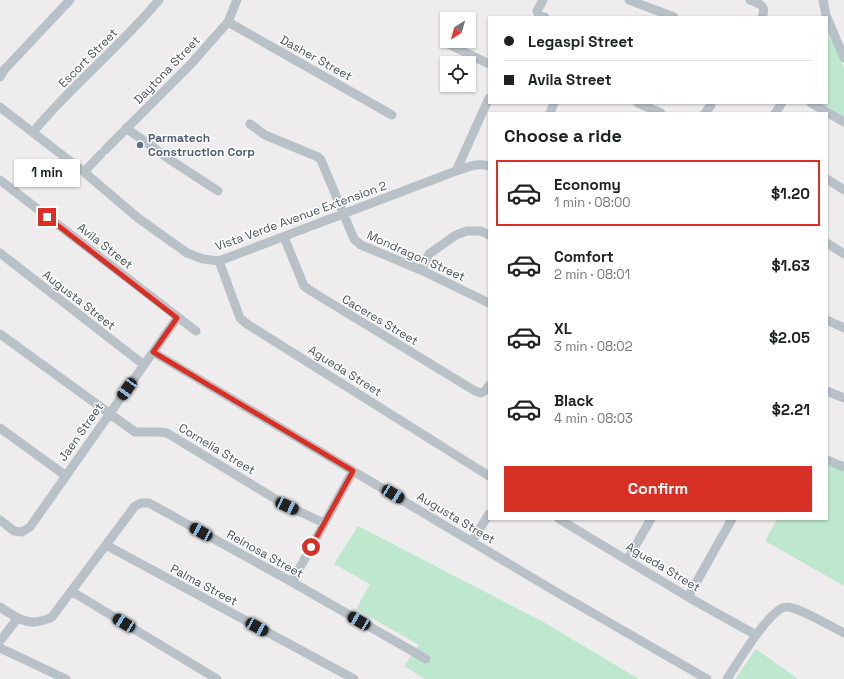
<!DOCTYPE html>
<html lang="en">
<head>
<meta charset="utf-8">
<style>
  body { margin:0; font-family:"Space Grotesk",sans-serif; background:#f2f2f2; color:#202124; height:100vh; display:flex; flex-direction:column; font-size:15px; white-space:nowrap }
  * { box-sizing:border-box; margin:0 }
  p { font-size:13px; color:#757577 }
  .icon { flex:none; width:22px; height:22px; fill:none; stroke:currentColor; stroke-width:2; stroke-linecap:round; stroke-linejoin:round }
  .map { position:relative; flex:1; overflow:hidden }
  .details { position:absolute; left:488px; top:112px; width:340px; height:408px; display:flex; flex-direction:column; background:#fff; border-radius:0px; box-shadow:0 1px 3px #0004 }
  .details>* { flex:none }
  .hud { position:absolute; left:488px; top:16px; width:340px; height:88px; border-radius:0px; box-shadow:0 1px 3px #0004; display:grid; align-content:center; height:88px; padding:0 16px; background:#fff }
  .needle { width:26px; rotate:217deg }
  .controls { position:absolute; left:440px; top:12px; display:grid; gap:8px }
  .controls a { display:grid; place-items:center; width:36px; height:36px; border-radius:0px; background:#fff; box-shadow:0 1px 3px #0004; font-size:20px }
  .end { position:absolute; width:18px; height:18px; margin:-9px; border:5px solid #d93025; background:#fff; box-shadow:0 0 0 2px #fff }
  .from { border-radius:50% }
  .bubble { position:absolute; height:28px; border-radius:0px; background:#fff; box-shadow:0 1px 3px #0004; font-size:13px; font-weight:800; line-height:28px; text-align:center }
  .car { position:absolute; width:12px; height:24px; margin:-12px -6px; border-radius:5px; box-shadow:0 0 3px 1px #0007; background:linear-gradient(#222 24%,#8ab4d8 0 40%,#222 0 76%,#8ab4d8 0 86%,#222 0) }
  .hud b { display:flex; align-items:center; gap:14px; height:38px; font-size:15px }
  .hud b+b { border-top:1px solid #e0e0e0 }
  .hud i { width:10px; height:10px; background:#202124 }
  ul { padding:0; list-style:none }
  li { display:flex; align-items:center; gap:12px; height:66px; margin:0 8px 6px; padding:0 8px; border:2px solid transparent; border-radius:0px }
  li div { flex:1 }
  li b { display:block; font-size:15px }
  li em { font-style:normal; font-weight:800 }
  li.active { border-color:#d93025 }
  li>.icon { width:36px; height:36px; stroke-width:1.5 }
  h2 { padding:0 16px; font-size:18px; line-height:48px }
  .button { display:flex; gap:8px; margin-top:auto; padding:8px 16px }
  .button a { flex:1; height:46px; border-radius:0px; background:#d93025; color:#fff; font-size:16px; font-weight:800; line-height:46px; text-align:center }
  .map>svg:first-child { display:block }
</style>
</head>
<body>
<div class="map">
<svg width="844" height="679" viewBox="0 0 844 679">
  <rect width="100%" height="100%" fill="#eeecec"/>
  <!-- green -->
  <path fill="#bee8cd" d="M 827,29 L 844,67 L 844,119 L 815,103 L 827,103 Z
    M 827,462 L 844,469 L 844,586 L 765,541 L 777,519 L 827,519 Z
    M 358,526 L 545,623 L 639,679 L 425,679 L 404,666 L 419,645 L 356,609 L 370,584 L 334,564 Z
    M 756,649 L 798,679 L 735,679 Z"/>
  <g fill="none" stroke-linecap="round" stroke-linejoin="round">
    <!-- minor -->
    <path stroke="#b8c1c7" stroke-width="9" d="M 543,0 L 537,11 L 539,15 L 545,17
      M 629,0 L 674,17
      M 750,0 C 760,4 767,6 762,17
      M 823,0 L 826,15 L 844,58
      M 228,22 L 392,115
      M 446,43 L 489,64
      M 0,77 L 4,70 L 70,0
      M 638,103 L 661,113
      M 811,103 L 844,122
      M 0,107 L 84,172 L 138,218 L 187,253 L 203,259 L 219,261 L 456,171 C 467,168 477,162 489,166
      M 550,113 L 554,103
      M 705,113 L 711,105
      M 775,113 L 782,103
      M 250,124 L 265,135 L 318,157 L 321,160 L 354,239 L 361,245 L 421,270 L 489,303
      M 126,128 L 172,161 L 218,191
      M 33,132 C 72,85 120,47 159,0
      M 105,150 L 190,65 L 228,22 L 237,0
      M 456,171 L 489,98
      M 84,172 L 101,154
      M 827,179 L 844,190
      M 0,180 L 196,331
      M 284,237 L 304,286 L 311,291 L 475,391 L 481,393 L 486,390 L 489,385
      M 827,243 L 844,254
      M 0,253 L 144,365
      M 219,261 L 240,318 L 247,324 L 489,476
      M 421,270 L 429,254 L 456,235 L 467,231 L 481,231 L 489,235
      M 827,320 L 844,328
      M 0,334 L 135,432 L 160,432 L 167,433 L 287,506 L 324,523
      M 153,352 L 558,593 L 707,679
      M 827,391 L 844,398
      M 0,428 L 66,476
      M 827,460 L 844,467
      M 559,519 L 688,597 L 756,635
      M 0,520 L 14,531 L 22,532 L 30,527 L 177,318
      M 472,541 L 489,514
      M 106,545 L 354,679
      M 627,560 L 651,519
      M 292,582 L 353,471
      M 71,591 L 217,679
      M 688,597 L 732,519
      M 0,607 C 18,619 30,628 52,617 L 135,506 L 141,503 L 149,503 L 292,582 L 426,659
      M 0,641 L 17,619
      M 0,648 L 66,679
      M 727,679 C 736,665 770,608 786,607 C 797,606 832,627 844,633"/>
  </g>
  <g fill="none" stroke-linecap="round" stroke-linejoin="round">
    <!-- route -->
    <path stroke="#d93025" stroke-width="5" d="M 47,217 L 177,318 L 153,352 L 353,471 L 311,547"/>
  </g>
  <!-- markers -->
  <circle fill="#5c6f8a" stroke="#fff" stroke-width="1.5" cx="140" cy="145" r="4"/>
  <g text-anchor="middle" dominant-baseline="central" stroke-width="3" stroke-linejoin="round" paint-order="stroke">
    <!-- street labels -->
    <g font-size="12" fill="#465057" stroke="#fff">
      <text transform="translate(88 58) rotate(-45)">Escort Street</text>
      <text transform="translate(316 58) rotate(29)">Dasher Street</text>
      <text transform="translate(167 70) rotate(-46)">Daytona Street</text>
      <text transform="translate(301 216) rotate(-20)">Vista Verde Avenue Extension 2</text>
      <text transform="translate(105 246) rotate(38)">Avila Street</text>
      <text transform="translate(416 256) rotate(24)">Mondragon Street</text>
      <text transform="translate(79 300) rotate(38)">Augusta Street</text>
      <text transform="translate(380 320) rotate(31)">Caceres Street</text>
      <text transform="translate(345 371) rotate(32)">Agueda Street</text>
      <text transform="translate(81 432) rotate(-55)">Jaen Street</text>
      <text transform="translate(217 449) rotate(31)">Cornelia Street</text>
      <text transform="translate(456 518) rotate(31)">Augusta Street</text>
      <text transform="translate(265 554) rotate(29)">Reinosa Street</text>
      <text transform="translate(663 567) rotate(31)">Agueda Street</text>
      <text transform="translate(204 585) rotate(28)">Palma Street</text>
    </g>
    <!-- service labels -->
    <g font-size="12" font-weight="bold" fill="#4e5e75" stroke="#fff" text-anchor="start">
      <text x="148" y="138">Parmatech<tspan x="148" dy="14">Construction Corp</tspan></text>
    </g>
  </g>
</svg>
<div class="controls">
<a><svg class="needle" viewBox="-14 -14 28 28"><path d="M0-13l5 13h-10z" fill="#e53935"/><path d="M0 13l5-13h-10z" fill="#757577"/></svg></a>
<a><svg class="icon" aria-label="locate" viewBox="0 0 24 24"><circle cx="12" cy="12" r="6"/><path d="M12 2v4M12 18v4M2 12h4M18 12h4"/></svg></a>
</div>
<i class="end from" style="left:311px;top:547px"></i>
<i class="end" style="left:47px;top:217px"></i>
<div class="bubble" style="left:14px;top:159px;width:66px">1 min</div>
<i class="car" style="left:127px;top:389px;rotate:216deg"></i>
<i class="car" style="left:393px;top:494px;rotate:121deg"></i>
<i class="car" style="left:287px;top:506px;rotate:115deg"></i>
<i class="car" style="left:201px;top:532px;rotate:299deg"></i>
<i class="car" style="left:359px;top:621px;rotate:300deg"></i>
<i class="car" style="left:124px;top:623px;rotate:301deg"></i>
<i class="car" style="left:257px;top:627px;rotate:119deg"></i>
<div class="hud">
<b><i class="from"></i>Legaspi Street</b>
<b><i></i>Avila Street</b>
</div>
<section class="details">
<h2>Choose a ride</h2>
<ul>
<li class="active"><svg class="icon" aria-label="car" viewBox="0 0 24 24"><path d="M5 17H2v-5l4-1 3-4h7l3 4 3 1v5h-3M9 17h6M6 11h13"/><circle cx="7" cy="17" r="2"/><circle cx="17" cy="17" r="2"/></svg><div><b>Economy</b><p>1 min · 08:00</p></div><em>$1.20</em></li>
<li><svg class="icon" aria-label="car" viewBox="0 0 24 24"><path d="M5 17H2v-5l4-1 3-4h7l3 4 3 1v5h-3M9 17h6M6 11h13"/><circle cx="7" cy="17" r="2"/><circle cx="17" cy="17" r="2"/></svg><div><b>Comfort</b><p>2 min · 08:01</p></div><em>$1.63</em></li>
<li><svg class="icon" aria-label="car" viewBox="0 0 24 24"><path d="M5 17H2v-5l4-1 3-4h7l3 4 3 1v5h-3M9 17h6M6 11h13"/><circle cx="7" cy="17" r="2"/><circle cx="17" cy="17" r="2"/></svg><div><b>XL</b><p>3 min · 08:02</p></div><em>$2.05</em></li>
<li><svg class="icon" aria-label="car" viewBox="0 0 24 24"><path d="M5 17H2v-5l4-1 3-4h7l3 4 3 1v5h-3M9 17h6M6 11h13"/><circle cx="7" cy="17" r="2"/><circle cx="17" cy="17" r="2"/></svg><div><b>Black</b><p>4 min · 08:03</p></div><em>$2.21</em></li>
</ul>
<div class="button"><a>Confirm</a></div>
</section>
</div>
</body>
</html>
